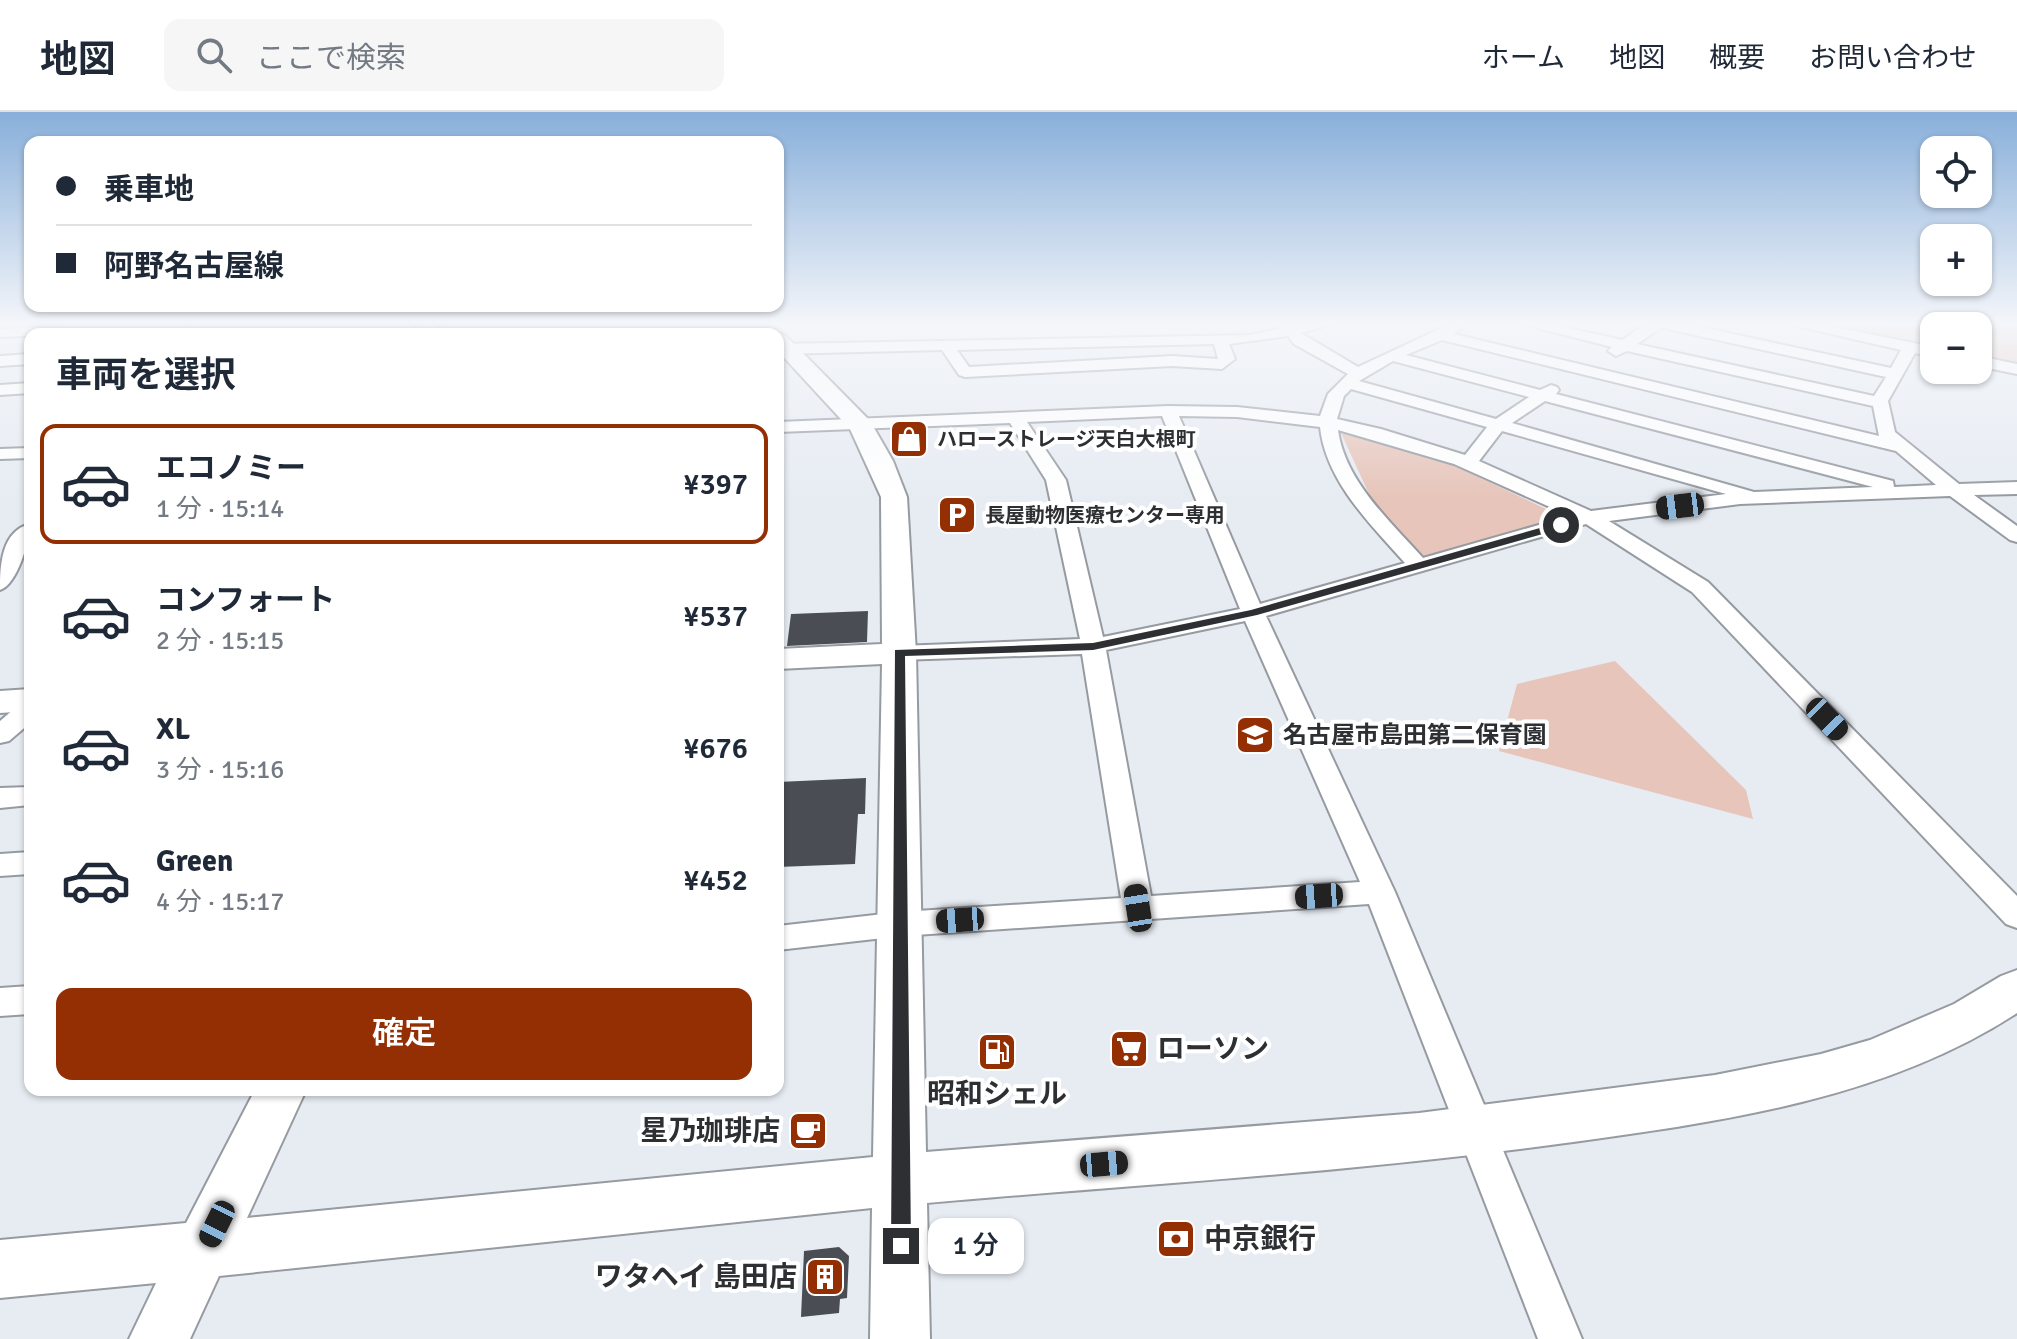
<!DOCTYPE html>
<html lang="ja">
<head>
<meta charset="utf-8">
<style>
  body { margin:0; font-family:Signika,"Noto Sans JP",sans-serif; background:#f6f6f7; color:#1f2937; height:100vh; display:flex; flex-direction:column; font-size:30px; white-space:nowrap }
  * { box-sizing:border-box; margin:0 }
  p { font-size:26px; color:#747a83 }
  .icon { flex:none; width:44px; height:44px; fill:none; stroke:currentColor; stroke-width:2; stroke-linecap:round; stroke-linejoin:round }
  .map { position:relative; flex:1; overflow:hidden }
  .details { position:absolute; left:24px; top:216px; width:760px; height:768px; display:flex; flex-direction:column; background:#fff; border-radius:16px; box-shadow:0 2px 6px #0004 }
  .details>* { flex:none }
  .banner { position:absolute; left:24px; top:24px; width:760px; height:176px; border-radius:16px; box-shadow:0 2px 6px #0004; display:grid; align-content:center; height:176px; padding:0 32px; background:#fff }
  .buttons { position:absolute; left:1920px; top:24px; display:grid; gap:16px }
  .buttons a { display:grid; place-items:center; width:72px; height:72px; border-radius:16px; background:#fff; box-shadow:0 2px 6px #0004; font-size:40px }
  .end { position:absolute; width:36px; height:36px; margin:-18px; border:10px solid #2d2f32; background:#fff; box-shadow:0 0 0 4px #fff }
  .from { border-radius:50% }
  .bubble { position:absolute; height:56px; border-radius:16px; background:#fff; box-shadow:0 2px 6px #0004; font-size:26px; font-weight:600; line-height:56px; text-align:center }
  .car { position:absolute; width:24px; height:48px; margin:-24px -12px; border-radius:10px; box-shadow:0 0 6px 2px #0007; background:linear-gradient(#222 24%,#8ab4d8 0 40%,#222 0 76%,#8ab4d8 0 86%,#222 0) }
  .banner b { display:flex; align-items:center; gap:28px; height:76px; font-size:30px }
  .banner b+b { border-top:2px solid #e0e1e3 }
  .banner i { width:20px; height:20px; background:#1f2937 }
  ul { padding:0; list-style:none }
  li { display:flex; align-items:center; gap:24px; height:120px; margin:0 16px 12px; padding:0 16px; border:4px solid transparent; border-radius:16px }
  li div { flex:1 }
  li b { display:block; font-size:30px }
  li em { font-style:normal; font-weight:600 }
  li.on { border-color:#942e03 }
  li>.icon { width:72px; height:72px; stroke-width:1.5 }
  h2 { padding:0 32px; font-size:36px; line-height:96px }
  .primary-button { display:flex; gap:16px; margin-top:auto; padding:16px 32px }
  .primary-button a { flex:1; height:92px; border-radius:16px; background:#942e03; color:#fff; font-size:32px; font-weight:600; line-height:92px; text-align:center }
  header { display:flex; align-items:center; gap:48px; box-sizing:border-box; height:112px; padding:0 40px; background:#fff; border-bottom:2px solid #e0e1e3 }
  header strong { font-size:38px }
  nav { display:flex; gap:44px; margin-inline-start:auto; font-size:28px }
  .search { width:560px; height:72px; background:#f6f6f7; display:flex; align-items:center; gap:20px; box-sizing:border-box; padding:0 28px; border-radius:16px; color:#747a83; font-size:30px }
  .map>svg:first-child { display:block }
</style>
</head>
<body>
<header>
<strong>地図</strong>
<div class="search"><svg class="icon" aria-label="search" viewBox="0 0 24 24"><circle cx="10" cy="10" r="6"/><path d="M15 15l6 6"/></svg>ここで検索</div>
<nav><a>ホーム</a><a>地図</a><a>概要</a><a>お問い合わせ</a></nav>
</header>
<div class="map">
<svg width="2017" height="1227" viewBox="0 0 2017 1227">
  <rect width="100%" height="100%" fill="#e7ecf3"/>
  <!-- green -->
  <path fill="#e7c5ba" d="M 2017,213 L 2017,253 L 1978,246 L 1978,214 L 1934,214 L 1934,237 L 1816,214 Z
    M 1341,321 L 1408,337 L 1451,352 L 1565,406 L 1419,446 L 1369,382 Z
    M 1615,549 L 1746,678 L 1753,707 L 1499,639 L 1517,572 Z"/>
  <!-- building -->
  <path fill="#4a4e54" d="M 868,499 L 867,530 L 787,534 L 791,502 Z
    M 866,666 L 865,702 L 858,702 L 855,752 L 778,755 L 784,700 L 778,700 L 778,670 Z
    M 839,1135 L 849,1144 L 847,1186 L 840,1187 L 839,1201 L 801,1205 L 804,1139 Z"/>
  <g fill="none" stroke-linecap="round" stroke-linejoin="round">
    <defs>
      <path id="street" d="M 71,213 L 190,213 L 183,217 L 0,225 L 0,217 Z
        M 420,213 L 441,213 L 425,222 L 405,222 Z
        M 1280,213 L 1329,213 L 1301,221 L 1358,255 L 1448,213 L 1460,213 L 1461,216 L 1454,222 L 1879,324 L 1873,294 L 1627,239 L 1616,244 L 1608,239 L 1612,235 L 1526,213 L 1555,213 L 1622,228 L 1645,213 L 1691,213 L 1891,256 L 1901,238 L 1792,213 L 1824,213 L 1934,235 L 1934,245 L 1915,241 L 1888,289 L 1895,320 L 1959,372 L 2017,370 L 2017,382 L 1974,383 L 2017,414 L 2017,430 L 2010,428 L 1950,384 L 1740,392 L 1609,409 L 1708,470 L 2017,784 L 2017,816 L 2006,812 L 1692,480 L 1586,412 L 1266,504 L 1395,780 L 1582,1227 L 1538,1227 L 1369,792 L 901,824 L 778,838 L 778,814 L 901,800 L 1121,786 L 1082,542 L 899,548 L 891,546 L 887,541 L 891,536 L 899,534 L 1080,527 L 1046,368 L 1010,311 L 778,320 L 778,310 L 1168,294 L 1237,295 L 1320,304 L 1328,282 L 1348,262 L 1294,232 L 1288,224 L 1229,232 L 1235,247 L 1222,257 L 1172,254 L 965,265 L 959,263 L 942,238 L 778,242 L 778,232 L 1250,223 L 1282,216 ZM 1662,215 L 1668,217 L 1886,265 L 1874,284 L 1637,232 ZM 1442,228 L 1896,339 L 1936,373 L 1894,375 L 1893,369 L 1556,282 L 1559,278 L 1557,275 L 1551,273 L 1540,278 L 1406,243 ZM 1214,232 L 1218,247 L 1172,244 L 969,255 L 957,238 ZM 1393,249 L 1529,285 L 1496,307 L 1359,269 ZM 1351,277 L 1487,315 L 1465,343 L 1381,317 L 1337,307 L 1344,284 ZM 1545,289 L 1873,375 L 1754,380 L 1512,311 ZM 1162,304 L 1240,497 L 1103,525 L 1066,368 L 1027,310 ZM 1179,304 L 1237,305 L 1320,315 C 1326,369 1370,412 1405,451 L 1260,492 ZM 1338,318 L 1454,352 L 1570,404 L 1423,446 C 1390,409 1345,369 1338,318 ZM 1502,319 L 1726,382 L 1591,399 L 1479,349 ZM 1245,509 L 1360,770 L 1151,784 L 1106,538 Z
        M 30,242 L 30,252 L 0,254 L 0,244 Z
        M 1978,244 L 2017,252 L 2017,262 L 1978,254 Z
        M 30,271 L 30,281 L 0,283 L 0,273 Z
        M 30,336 L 30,346 L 0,347 L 0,337 Z
        M 30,412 C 30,428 17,473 0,478 C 0,454 1,419 30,412 Z
        M 30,589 L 30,611 L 9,629 L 0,631 L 0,609 L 21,591 Z
        M 30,675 L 30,693 L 0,696 L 0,676 Z
        M 30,740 L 30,762 L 0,764 L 0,742 Z
        M 30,874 L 30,902 L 0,904 L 0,876 Z"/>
      <path id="secondary" d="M 778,221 L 785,223 L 870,309 L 893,349 L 907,385 L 916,541 L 926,1040 L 1419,1001 L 1715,963 L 1821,942 L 1870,928 L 1954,892 L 2001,864 L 2017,858 L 2017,901 C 1885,987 1725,1009 1573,1030 C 1358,1060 1143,1072 927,1091 L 930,1227 L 870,1227 L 872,1096 L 219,1164 L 190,1227 L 129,1227 L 156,1171 L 0,1186 L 0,1128 L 186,1111 L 255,978 L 306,978 L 247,1106 L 873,1045 L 882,552 L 778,557 L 778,537 L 882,532 L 881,385 L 850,317 L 778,239 L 778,222 L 773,222 Z
        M 30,577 L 30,599 L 0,601 L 0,579 Z"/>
    </defs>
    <!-- street casing -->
    <use href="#street" stroke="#969aa1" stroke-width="4"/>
    <!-- secondary casing -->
    <use href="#secondary" stroke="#969aa1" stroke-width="4"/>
    <!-- street -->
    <use href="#street" fill="#fff" fill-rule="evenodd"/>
    <!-- secondary -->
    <use href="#secondary" fill="#fff" fill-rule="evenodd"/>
  </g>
  <!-- sky -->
  <linearGradient id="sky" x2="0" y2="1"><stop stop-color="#88afda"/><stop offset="0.55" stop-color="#f4f6fa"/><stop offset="1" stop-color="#f4f6fa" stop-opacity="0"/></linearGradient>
  <rect width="2017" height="385" fill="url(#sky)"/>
  <!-- route -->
  <path fill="#2d2f32" d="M 1561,410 L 1564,411 L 1564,416 L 1257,503 L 1093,538 L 905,544 L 911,1134 L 908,1141 L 901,1144 L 894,1141 L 891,1134 L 895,538 L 1093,531 L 1251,498 Z"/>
  <!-- icons -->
  <defs>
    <symbol id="shop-square" viewBox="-11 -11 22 22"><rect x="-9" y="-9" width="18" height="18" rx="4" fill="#942e03" stroke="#fff"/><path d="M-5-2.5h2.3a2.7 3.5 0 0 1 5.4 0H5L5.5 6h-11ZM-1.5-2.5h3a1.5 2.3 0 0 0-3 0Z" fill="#fff"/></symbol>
    <symbol id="parking-square" viewBox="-11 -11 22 22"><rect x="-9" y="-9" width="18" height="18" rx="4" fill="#942e03" stroke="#fff"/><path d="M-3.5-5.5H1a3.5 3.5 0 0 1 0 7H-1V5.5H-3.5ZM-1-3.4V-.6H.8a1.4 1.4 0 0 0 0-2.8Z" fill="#fff"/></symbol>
    <symbol id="school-square" viewBox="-11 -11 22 22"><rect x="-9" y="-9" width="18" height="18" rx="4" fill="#942e03" stroke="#fff"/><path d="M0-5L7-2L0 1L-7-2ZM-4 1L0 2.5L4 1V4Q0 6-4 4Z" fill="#fff"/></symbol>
    <symbol id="supermarket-square" viewBox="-11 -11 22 22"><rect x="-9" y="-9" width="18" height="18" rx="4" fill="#942e03" stroke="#fff"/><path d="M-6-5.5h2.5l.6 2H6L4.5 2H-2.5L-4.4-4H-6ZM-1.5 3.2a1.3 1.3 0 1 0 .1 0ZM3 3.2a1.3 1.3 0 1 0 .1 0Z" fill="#fff"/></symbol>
    <symbol id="fuel-square" viewBox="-11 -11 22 22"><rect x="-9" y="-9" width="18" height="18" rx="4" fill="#942e03" stroke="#fff"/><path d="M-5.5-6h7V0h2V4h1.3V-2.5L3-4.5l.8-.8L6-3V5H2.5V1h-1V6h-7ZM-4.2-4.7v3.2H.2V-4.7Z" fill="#fff"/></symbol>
    <symbol id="cafe-square" viewBox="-11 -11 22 22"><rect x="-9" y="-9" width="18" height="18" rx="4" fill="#942e03" stroke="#fff"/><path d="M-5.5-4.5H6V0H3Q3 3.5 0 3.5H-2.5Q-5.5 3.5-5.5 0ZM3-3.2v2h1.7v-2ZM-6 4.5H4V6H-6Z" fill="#fff"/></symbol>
    <symbol id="bank-square" viewBox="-11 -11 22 22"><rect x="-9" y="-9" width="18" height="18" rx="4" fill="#942e03" stroke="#fff"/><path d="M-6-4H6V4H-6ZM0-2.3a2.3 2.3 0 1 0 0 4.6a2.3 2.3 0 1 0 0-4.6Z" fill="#fff"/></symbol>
    <symbol id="building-square" viewBox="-11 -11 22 22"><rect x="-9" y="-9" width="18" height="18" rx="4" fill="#942e03" stroke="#fff"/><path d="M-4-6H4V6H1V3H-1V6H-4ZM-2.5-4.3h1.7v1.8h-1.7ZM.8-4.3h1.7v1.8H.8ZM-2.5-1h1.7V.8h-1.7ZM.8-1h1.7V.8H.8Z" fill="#fff"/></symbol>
  </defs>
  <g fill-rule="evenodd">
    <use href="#shop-square" x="887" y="305" width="44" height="44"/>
    <use href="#parking-square" x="935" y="381" width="44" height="44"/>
    <use href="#school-square" x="1233" y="601" width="44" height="44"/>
    <use href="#supermarket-square" x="1107" y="915" width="44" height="44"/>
    <use href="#fuel-square" x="975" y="918" width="44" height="44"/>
    <use href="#cafe-square" x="786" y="997" width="44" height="44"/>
    <use href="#bank-square" x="1154" y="1105" width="44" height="44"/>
    <use href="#building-square" x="803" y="1143" width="44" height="44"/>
  </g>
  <g text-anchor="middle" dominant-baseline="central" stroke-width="8" stroke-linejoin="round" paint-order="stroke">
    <!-- far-poi labels -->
    <g font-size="20" font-weight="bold" fill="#2d2f32" stroke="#fff" text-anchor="start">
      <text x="937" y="327">ハローストレージ天白大根町</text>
      <text x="985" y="403">長屋動物医療センター専用</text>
    </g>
    <!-- poi labels -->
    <g font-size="24" font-weight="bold" fill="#2d2f32" stroke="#fff" text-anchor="start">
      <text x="1283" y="623">名古屋市島田第二保育園</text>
    </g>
    <!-- near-poi labels -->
    <g font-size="28" font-weight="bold" fill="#2d2f32" stroke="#fff" text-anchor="start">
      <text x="1157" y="937">ローソン</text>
      <text x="997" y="982" text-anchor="middle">昭和シェル</text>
      <text x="780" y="1019" text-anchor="end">星乃珈琲店</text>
      <text x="1204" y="1127">中京銀行</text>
      <text x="797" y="1165" text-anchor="end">ワタヘイ 島田店</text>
    </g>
  </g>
</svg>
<div class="buttons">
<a><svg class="icon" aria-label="locate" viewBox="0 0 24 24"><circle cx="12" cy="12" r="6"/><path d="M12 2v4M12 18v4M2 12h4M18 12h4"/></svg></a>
<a>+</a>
<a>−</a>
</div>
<i class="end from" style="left:1561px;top:413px"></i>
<i class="end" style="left:901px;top:1134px"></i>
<div class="bubble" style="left:928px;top:1106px;width:96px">1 分</div>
<i class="car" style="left:1680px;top:394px;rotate:263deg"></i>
<i class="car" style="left:1827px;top:607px;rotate:136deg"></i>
<i class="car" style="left:1319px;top:784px;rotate:266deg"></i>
<i class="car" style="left:1138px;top:796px;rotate:351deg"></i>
<i class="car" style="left:960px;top:808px;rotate:266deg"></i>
<i class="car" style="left:1104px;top:1052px;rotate:85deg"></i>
<i class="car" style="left:217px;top:1112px;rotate:206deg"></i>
<div class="banner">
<b><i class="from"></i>乗車地</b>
<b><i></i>阿野名古屋線</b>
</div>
<section class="details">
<h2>車両を選択</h2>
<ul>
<li class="on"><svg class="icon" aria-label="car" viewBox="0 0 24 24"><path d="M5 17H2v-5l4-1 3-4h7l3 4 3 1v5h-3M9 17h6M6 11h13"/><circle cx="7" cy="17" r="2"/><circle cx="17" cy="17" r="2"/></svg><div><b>エコノミー</b><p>1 分 · 15:14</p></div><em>¥397</em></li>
<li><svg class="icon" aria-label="car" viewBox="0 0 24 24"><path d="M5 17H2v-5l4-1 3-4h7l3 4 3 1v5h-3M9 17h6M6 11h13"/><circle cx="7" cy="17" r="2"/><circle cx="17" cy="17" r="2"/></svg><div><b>コンフォート</b><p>2 分 · 15:15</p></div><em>¥537</em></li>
<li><svg class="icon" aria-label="car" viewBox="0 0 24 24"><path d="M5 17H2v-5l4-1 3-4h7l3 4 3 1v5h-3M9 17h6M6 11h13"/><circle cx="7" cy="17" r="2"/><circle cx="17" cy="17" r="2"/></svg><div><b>XL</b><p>3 分 · 15:16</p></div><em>¥676</em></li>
<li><svg class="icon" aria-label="car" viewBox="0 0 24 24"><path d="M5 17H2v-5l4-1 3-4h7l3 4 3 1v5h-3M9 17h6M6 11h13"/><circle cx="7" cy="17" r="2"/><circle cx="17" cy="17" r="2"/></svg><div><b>Green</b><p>4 分 · 15:17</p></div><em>¥452</em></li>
</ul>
<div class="primary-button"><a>確定</a></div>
</section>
</div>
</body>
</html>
